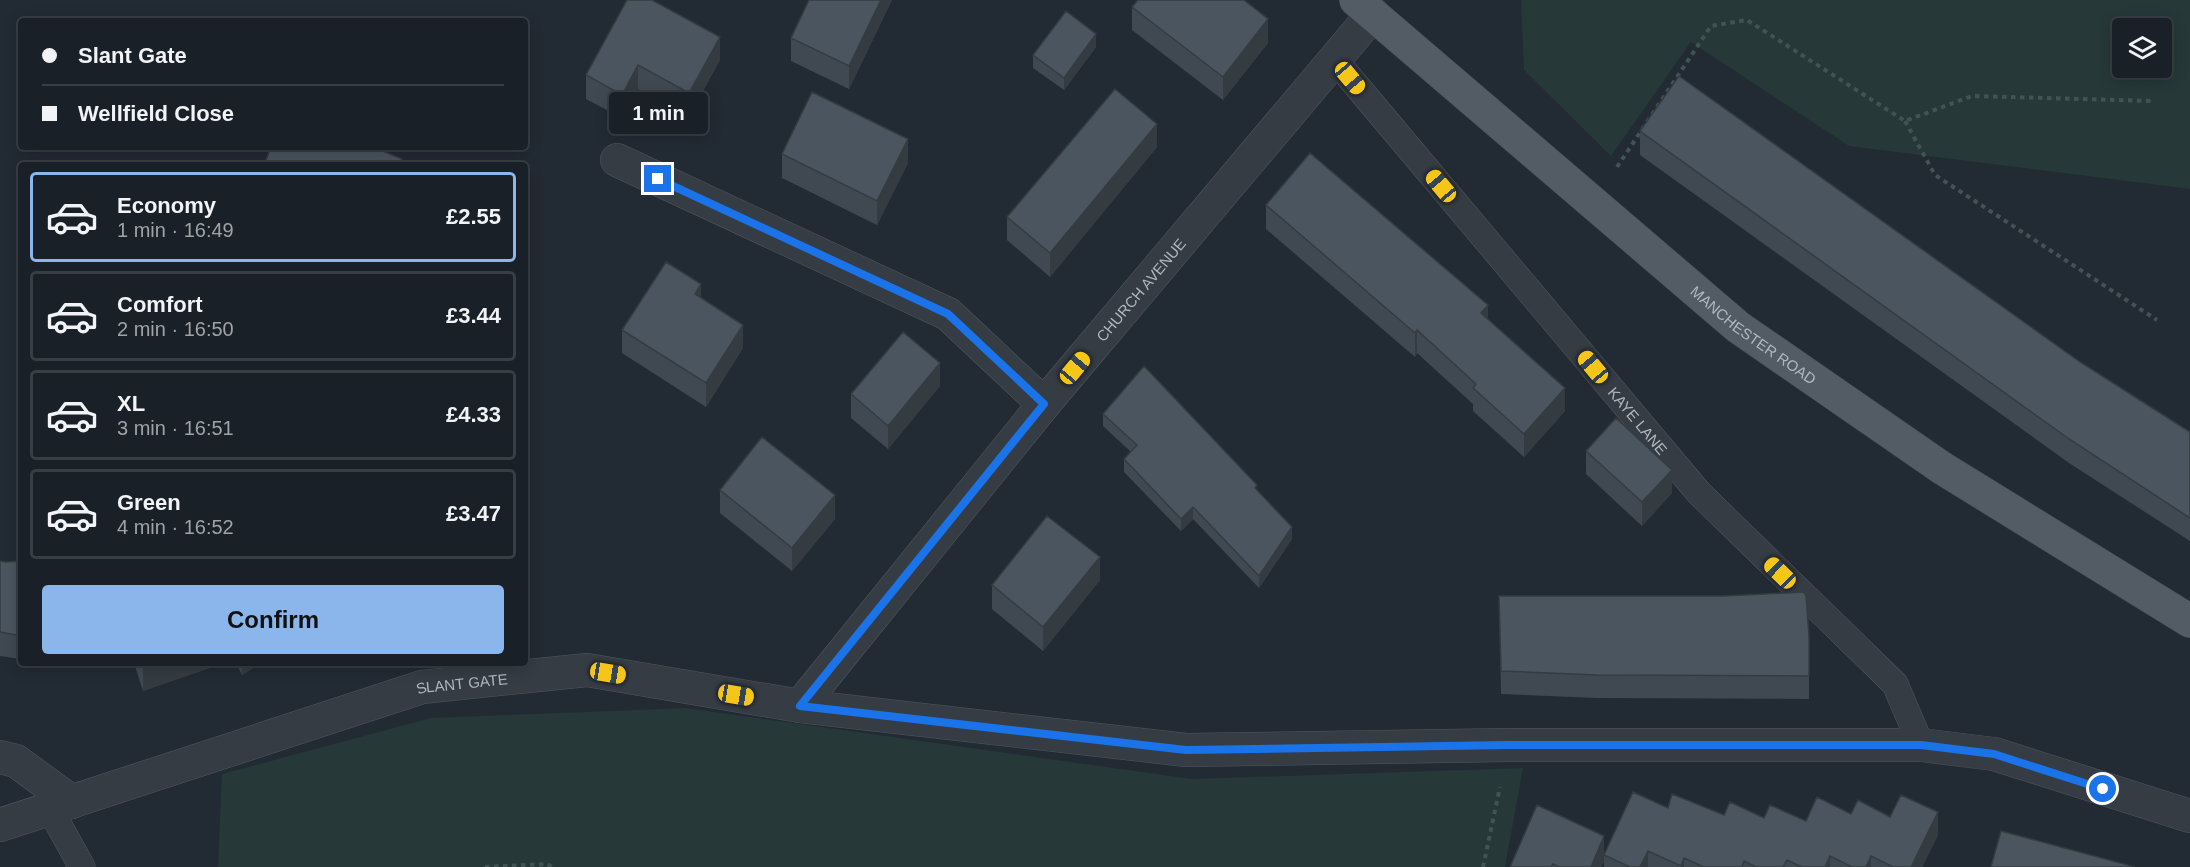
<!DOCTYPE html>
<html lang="en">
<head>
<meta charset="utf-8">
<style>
  body { margin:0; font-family:Arial,sans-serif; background:#272d33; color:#f1f3f6; height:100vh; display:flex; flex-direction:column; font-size:22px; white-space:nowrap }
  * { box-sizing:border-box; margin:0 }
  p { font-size:20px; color:#9fa3a7 }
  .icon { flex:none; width:33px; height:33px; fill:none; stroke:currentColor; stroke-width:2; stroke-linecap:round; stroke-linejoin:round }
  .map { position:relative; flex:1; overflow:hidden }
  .panel { position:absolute; left:18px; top:162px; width:510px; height:504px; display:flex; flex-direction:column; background:#1a2027; border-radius:6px; box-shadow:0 3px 15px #0003,0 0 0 2px #383e44 }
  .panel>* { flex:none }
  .top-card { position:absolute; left:18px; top:18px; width:510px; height:132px; border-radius:6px; box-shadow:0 3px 15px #0003,0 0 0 2px #383e44; display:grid; align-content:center; height:132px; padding:0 24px; background:#1a2027 }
  .tools { position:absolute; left:2112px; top:18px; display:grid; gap:12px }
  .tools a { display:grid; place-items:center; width:60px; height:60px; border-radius:6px; background:#1a2027; box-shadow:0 3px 15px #0003,0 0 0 2px #383e44; font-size:30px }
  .end { position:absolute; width:27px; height:27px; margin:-14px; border:8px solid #1a73e8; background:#fff; box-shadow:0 0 0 3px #fff }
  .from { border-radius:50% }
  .bubble { position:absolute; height:42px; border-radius:6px; background:#1a2027; box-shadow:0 3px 15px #0003,0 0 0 2px #383e44; font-size:20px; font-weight:800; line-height:42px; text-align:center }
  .car { position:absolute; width:18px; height:36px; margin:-18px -9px; border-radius:8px; box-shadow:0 0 4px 2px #0007; background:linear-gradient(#f5c518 24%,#345 0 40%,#f5c518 0 76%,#345 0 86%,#f5c518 0) }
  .top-card b { display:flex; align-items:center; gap:21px; height:57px; font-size:22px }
  .top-card b+b { border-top:2px solid #383e44 }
  .top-card i { width:15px; height:15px; background:#f1f3f6 }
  ul { padding:10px 0 0; list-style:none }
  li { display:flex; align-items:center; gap:18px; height:90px; margin:0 12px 9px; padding:0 12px; border:3px solid #383e44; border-radius:6px }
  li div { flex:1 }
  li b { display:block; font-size:22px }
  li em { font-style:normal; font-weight:800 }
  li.active { border-color:#8ab6eb }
  li>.icon { width:54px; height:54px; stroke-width:1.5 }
  .action { display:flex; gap:12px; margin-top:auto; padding:12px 24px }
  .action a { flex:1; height:69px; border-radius:6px; background:#8ab6eb; color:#111; font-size:24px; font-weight:800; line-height:69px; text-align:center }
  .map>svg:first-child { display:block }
</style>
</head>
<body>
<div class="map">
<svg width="2190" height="867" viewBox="0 0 2190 867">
  <rect width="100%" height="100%" fill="#222a34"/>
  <!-- green -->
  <path fill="#263837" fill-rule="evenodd" d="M 1521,0 L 2190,0 L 2190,189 L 1849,146 L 1691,42 L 1611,156 L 1524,70 ZM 2122,28 L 2162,28 L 2162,68 L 2122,68 Z
    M 686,708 L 1192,779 L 1523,768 L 1505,867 L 218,867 L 222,774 L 431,718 Z"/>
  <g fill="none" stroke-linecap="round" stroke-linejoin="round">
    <defs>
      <g id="lane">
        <path id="s1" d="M 1335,60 L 1699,493 L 1895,684 L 1921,745"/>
        <path d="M 50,809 L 82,867"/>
      </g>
      <g id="street">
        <path d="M 617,160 L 948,314 L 1044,404"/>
        <path id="s2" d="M 800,706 L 1044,404 L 1373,14"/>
        <path d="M 0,757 L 16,761 L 72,802"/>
        <path id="s3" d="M 0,825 L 422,687 L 587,670 L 800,706 L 1186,750 L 1508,745 L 1921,745 L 1994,754 L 2190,816"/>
      </g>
      <g id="primary">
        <path id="s4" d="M 1356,0 L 1738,327 L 1942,468 L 2190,621"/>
      </g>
    </defs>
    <!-- lane casing -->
    <use href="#lane" stroke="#4f575f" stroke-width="27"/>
    <!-- street casing -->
    <use href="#street" stroke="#4f575f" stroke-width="34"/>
    <!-- primary casing -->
    <use href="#primary" stroke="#3e454e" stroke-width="34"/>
    <!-- path -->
    <path stroke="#435354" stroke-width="4" stroke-dasharray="4.5 4.5" stroke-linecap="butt" d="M 1905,121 L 1935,175 L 2157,320
      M 1617,167 L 1711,26 L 1747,20 L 1905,121 L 1972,96 L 2154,101
      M 485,867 L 547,864 L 552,867
      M 1483,867 L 1500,787"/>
    <!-- lane -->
    <use href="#lane" stroke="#353c44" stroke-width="26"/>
    <!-- street -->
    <use href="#street" stroke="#353c44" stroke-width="33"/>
    <!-- primary -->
    <use href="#primary" stroke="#535b64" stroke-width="33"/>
  </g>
  <!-- wall -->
  <path fill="#404952" d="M 627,0 L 720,60 L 689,116 L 638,89 L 622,118 L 586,99 L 586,75 Z
    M 809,0 L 892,0 L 849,89 L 791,61 L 791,38 Z
    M 1132,7 L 1268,43 L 1223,100 L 1132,30 Z
    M 1096,47 L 1064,90 L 1033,68 L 1033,55 Z
    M 1640,131 L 2080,362 L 2190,432 L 2190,541 L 2069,463 L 1640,155 Z
    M 1157,147 L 1050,277 L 1007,240 L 1007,217 Z
    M 782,154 L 908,163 L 877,225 L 782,178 Z
    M 1266,205 L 1488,320 L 1565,411 L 1524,457 L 1473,411 L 1473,404 L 1417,353 L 1415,357 L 1266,229 Z
    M 701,298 L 743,348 L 706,407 L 622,353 L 622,330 Z
    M 940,386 L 888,449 L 851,418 L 851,394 Z
    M 1103,414 L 1257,490 L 1292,539 L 1259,588 L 1193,519 L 1181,531 L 1124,472 L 1124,459 L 1131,452 L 1103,426 Z
    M 1586,451 L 1672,493 L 1642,526 L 1586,474 Z
    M 720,490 L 835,519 L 792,571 L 720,513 Z
    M 0,561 L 6,562 L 21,561 L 21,659 L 0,656 Z
    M 1100,580 L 1043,651 L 992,609 L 992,585 Z
    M 1499,596 L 1809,636 L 1809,699 L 1597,698 L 1501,694 Z
    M 23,663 L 54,663 L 23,666 Z
    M 134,663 L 224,663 L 143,691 Z
    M 236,663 L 262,663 L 242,675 Z
    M 1668,808 L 1724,815 L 1806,821 L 1851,814 L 1890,817 L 1938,835 L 1922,867 L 1604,867 L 1604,861 L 1601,867 L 1510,867 L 1604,854 Z"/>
  <!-- shaded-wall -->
  <path fill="#343c42" d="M 881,0 L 892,0 L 849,89 L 849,66 Z
    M 1268,19 L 1268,43 L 1223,100 L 1223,77 Z
    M 1096,34 L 1096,47 L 1064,90 L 1064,78 Z
    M 720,37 L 720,60 L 689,116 L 689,93 Z
    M 638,65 L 638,89 L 622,118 L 622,95 Z
    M 1157,124 L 1157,147 L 1050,277 L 1050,253 Z
    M 908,139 L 908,163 L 877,225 L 877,201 Z
    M 701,284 L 701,307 L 695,294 Z
    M 1488,305 L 1488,328 L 1481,313 Z
    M 743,325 L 743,348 L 706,407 L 706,383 Z
    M 1417,330 L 1417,353 L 1415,357 L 1415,333 Z
    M 940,363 L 940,386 L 888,449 L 888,426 Z
    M 1565,388 L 1565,411 L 1524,457 L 1524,434 Z
    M 1672,470 L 1672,493 L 1642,526 L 1642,502 Z
    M 835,495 L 835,519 L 792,571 L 792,548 Z
    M 1193,507 L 1193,519 L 1181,531 L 1181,519 Z
    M 1292,527 L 1292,539 L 1259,588 L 1259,576 Z
    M 1100,557 L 1100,580 L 1043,651 L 1043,627 Z
    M 156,663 L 224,663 L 143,691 L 143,667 Z
    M 242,663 L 262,663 L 242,675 Z
    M 1938,812 L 1938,835 L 1922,867 L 1911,867 Z
    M 1604,836 L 1604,861 L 1601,867 L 1591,867 Z
    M 1648,851 L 1648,867 L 1640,867 Z
    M 1830,856 L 1830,867 L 1825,867 Z
    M 1871,856 L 1871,867 L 1866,867 Z
    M 1684,858 L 1684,867 L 1681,867 L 1681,866 Z"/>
  <!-- building -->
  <path fill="#4a555f" stroke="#343c42" stroke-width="1.5" d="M 627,0 L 652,0 L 720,37 L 689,93 L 638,65 L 622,95 L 586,75 Z
    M 809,0 L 881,0 L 849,66 L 791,38 Z
    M 1138,0 L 1244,0 L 1268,19 L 1223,77 L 1132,7 Z
    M 1066,11 L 1096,34 L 1064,78 L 1033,55 Z
    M 1679,76 L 2080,362 L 2190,432 L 2190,518 L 2069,439 L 1640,131 Z
    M 1115,89 L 1157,124 L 1050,253 L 1007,217 Z
    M 812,92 L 908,139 L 877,201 L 782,154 Z
    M 271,147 L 373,147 L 402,159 L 400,165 L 264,165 Z
    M 1310,153 L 1488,305 L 1481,313 L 1565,388 L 1524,434 L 1473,388 L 1476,384 L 1417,330 L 1415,333 L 1266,205 Z
    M 666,262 L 701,284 L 695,294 L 743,325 L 706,383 L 622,330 Z
    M 903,332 L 940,363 L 888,426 L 851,394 Z
    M 1144,366 L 1257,485 L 1255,488 L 1292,527 L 1259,576 L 1193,507 L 1181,519 L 1124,459 L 1137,445 L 1103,414 Z
    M 1616,418 L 1672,470 L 1642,502 L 1586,451 Z
    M 762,437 L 835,495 L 792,548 L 720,490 Z
    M 1047,516 L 1100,557 L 1043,627 L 992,585 Z
    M 0,561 L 6,562 L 21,561 L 21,636 L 0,632 Z
    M 1803,592 L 1806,595 L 1809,636 L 1809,676 L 1597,675 L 1501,671 L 1499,596 L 1724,596 Z
    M 142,663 L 156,663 L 143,667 Z
    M 1633,792 L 1668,808 L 1672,794 L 1724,815 L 1730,802 L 1764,818 L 1770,805 L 1806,821 L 1817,797 L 1851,814 L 1858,800 L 1890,817 L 1901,795 L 1938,812 L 1911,867 L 1893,867 L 1871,856 L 1866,867 L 1852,867 L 1830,856 L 1825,867 L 1802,867 L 1787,860 L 1783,867 L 1756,867 L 1744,861 L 1742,867 L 1704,867 L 1684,858 L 1681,866 L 1648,851 L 1640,867 L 1630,867 L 1604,855 Z
    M 1537,805 L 1604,836 L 1591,867 L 1559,867 L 1553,864 L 1551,867 L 1510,867 Z
    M 2001,831 L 2135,867 L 1991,867 Z"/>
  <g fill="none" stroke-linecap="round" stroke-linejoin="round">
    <!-- route -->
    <path stroke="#1a73e8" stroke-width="8" d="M 658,179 L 948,314 L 1044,404 L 800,706 L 1186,750 L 1508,745 L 1921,745 L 1994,754 L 2103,789"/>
  </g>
  <g text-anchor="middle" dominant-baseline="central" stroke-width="4.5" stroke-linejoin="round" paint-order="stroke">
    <!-- street labels -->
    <g font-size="15" fill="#afb7c1" stroke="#1a2129">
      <text stroke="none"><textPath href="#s2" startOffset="538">CHURCH AVENUE</textPath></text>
      <text stroke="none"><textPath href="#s4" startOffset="520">MANCHESTER ROAD</textPath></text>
      <text stroke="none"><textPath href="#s1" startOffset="471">KAYE LANE</textPath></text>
      <text stroke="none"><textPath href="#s3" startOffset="484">SLANT GATE</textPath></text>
    </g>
  </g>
</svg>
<div class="tools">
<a><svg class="icon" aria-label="layers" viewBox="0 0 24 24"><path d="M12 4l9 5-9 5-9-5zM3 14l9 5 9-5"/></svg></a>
</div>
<i class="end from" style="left:2103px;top:789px"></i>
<i class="end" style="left:658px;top:179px"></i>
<div class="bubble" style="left:609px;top:92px;width:99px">1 min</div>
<i class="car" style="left:1350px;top:78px;rotate:140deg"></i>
<i class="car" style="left:1441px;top:186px;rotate:320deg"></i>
<i class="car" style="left:1593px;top:367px;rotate:320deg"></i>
<i class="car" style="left:1075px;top:368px;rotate:40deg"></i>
<i class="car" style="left:1780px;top:573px;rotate:314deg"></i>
<i class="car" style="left:608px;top:673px;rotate:100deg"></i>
<i class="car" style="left:736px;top:695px;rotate:100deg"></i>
<div class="top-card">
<b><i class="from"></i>Slant Gate</b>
<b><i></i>Wellfield Close</b>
</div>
<section class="panel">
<ul>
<li class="active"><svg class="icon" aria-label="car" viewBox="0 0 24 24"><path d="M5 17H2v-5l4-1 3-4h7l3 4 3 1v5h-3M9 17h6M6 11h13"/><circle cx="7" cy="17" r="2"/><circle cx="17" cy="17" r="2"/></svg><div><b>Economy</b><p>1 min · 16:49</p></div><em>£2.55</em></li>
<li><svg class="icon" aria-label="car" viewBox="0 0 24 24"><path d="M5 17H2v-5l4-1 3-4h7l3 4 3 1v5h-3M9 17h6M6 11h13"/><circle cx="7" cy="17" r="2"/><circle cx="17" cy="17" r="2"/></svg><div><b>Comfort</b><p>2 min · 16:50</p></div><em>£3.44</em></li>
<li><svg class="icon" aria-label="car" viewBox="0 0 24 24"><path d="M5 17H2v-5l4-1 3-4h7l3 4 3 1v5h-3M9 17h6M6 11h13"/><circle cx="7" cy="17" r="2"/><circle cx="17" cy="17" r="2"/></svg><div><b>XL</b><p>3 min · 16:51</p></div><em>£4.33</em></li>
<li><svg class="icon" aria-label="car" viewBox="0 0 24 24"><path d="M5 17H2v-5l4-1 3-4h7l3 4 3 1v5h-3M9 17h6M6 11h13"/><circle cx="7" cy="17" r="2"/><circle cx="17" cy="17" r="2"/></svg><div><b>Green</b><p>4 min · 16:52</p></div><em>£3.47</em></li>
</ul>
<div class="action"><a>Confirm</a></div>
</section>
</div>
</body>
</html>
